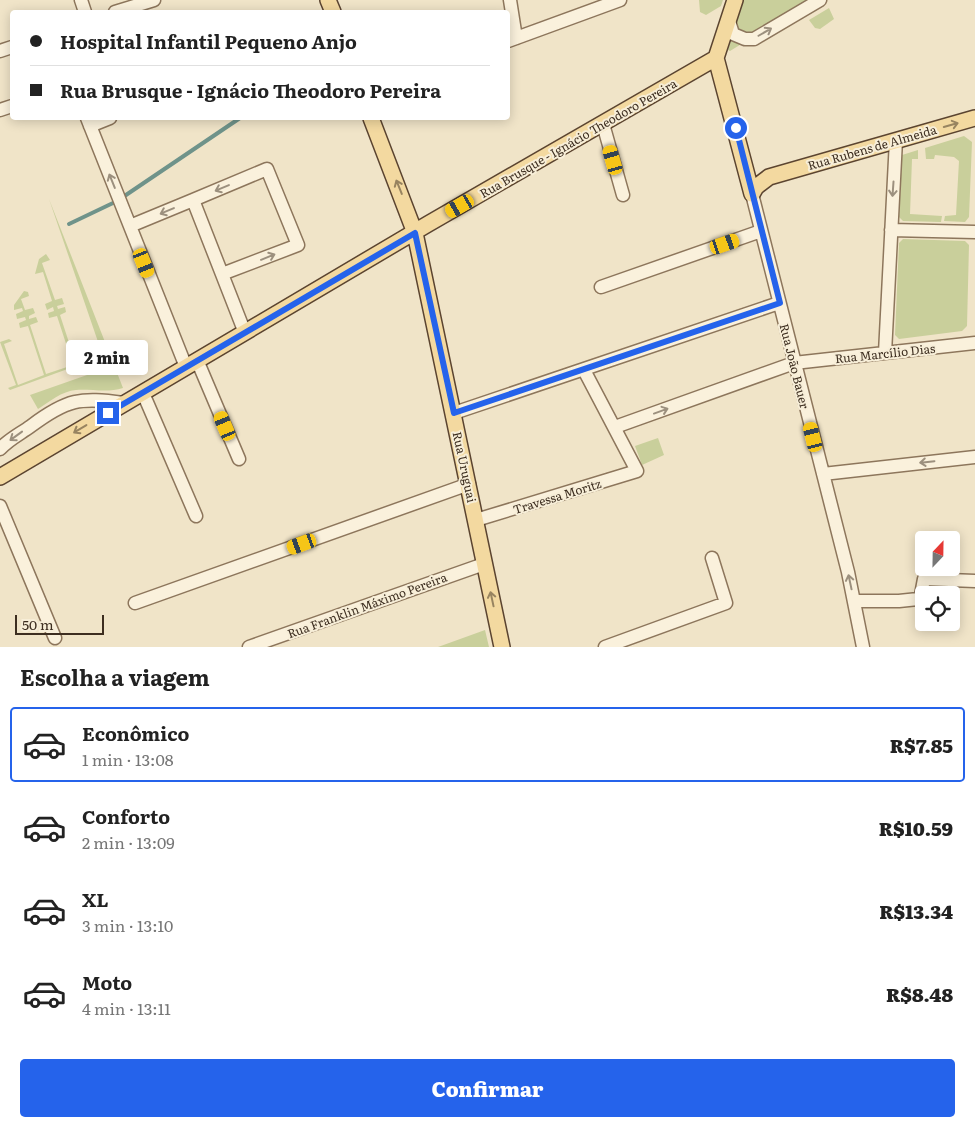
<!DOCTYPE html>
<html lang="pt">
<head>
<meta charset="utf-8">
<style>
  body { margin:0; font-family:Literata,serif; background:#f2f2f2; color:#222; height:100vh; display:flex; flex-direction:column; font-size:19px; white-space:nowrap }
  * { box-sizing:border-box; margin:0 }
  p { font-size:16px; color:#767676 }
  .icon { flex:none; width:28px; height:28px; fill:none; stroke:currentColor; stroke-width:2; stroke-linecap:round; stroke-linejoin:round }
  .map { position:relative; height:647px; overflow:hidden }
  .drawer { display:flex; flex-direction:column; background:#fff; flex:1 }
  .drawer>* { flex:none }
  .guide { position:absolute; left:10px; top:10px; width:500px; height:110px; border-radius:5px; box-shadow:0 2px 12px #0003; display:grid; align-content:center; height:110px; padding:0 20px; background:#fff }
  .needle { width:32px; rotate:22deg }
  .tools { position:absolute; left:915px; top:531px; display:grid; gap:10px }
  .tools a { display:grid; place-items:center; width:45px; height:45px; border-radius:5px; background:#fff; box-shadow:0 2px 12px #0003; font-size:25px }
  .scale { position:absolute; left:15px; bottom:12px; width:89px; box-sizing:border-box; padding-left:5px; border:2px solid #3d2e20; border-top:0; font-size:14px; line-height:18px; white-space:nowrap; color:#3d2e20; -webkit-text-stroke:4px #f7eed8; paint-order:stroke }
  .end { position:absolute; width:22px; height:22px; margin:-11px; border:6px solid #2563eb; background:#fff; box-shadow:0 0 0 2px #fff }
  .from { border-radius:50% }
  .bubble { position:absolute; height:35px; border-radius:5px; background:#fff; box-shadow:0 2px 12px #0003; font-size:16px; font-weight:800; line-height:35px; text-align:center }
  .car { position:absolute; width:15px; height:30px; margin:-15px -8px; border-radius:6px; box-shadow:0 0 4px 1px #0007; background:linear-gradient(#f5c518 24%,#345 0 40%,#f5c518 0 76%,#345 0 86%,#f5c518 0) }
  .guide b { display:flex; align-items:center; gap:18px; height:48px; font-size:19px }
  .guide b+b { border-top:1px solid #e0e0e0 }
  .guide i { width:12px; height:12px; background:#222 }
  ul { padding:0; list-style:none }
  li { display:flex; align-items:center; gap:15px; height:75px; margin:0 10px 8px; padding:0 10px; border:2px solid transparent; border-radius:5px }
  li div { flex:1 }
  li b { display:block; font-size:19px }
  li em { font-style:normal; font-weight:800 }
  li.active { border-color:#2563eb }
  li>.icon { width:45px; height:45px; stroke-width:1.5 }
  h2 { padding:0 20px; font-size:22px; line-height:60px }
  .cta { display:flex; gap:10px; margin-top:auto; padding:10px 20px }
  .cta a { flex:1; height:58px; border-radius:5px; background:#2563eb; color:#fff; font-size:20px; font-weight:800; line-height:58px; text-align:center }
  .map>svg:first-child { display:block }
</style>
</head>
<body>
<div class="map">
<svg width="975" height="647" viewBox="0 0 975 647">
  <rect width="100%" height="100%" fill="#f0e4c8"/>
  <!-- green -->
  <path fill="#c9cf9b" d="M 699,0 L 723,0 L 721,6 L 706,15 L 700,12 Z
    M 742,0 L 813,0 L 730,51 L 728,50 Z
    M 829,8 L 834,19 L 820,29 L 815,28 L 809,20 Z
    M 964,136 L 972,142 L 969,217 L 965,222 L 944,221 L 945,216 L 956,215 L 959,161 L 954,157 L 935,155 L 934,159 L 926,159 L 925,148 Z
    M 918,150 L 918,159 L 912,159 L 910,214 L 942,216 L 941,222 L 903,221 L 899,217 L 902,155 Z
    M 49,199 L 123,388 C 108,393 92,389 76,390 C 62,391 49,402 38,409 L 30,395 L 107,368 Z
    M 903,239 L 965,241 L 969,245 L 967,326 L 962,331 L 899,339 L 895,335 L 899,243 Z
    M 46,254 L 50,260 L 42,263 L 55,300 L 62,298 L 64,304 L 57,306 L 58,309 L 65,307 L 66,312 L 60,315 L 76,364 L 84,363 L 10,390 L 8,388 L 16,385 L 0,342 L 9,339 L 12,341 L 4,344 L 18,385 L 44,375 L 28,326 L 20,328 L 19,323 L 26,320 L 25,317 L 17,319 L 16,314 L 23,311 L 22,308 L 14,310 L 14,305 L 24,291 L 28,292 L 29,296 L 21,299 L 25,310 L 33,308 L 35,313 L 29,316 L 29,319 L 36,317 L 38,322 L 30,325 L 46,374 L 73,365 L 57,316 L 49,318 L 48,313 L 54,311 L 53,307 L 47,310 L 45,304 L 52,301 L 43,272 L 35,274 L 39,259 Z
    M 658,438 L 664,455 L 642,465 L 635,446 Z
    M 485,630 L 489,647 L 438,647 Z"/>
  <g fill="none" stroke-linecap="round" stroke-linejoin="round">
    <!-- stream -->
    <path stroke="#6f938a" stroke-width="4" d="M 123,197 L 240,118
      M 69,224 L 113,203"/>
    <defs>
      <path id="minor" d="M 81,0 L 85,12
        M 510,0 L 516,38
        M 115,12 L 154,0
        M 729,21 L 733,34 L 745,39 L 754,39 L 820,0
        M 508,41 L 620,0
        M 0,51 L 12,47
        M 0,110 L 12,106
        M 87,118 L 186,367
        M 603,124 L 623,195
        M 90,126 L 110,118
        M 752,194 L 848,572 L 863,647
        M 193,200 L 267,169 L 298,245 L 222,274
        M 130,226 L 193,200 L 245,333
        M 891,230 L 975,232
        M 601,287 L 761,231
        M 885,353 L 896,140
        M 197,360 L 239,459
        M 143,393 L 196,516
        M 454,413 L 779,303
        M 615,427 L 794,363 L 975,343
        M 0,449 C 9,439 20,434 31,426 C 67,399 80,397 124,403
        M 823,474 L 975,457
        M 0,506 L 55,638
        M 476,520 L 637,471 L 584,370
        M 854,601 L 899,601 L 918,599 L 921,595 L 924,579 L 975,581
        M 135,603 L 469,484
        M 249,647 L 484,564
        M 605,647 L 726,603 L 712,558"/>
      <path id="major" d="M 328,0 L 333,12
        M 735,0 L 716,58 L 752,194
        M 371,118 L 415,233 L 502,647
        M 752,194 L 756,187 L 769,177 L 975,118
        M 0,477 L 428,224 L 716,58"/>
    </defs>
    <!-- minor casing -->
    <use href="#minor" stroke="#8d765c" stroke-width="15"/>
    <!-- major casing -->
    <use href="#major" stroke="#5b4430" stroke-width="18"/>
    <!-- minor -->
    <use href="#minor" stroke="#faf1dc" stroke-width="12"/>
    <!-- major -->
    <use href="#major" stroke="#f3d9a0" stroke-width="15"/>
  </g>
  <!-- one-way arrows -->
  <defs><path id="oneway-shaft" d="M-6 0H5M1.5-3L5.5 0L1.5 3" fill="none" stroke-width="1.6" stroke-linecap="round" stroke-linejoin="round" transform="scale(1.25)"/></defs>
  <g stroke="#9c907e">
    <use href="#oneway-shaft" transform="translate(765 32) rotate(-30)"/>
    <use href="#oneway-shaft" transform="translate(112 181) rotate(-112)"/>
    <use href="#oneway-shaft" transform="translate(222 188) rotate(157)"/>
    <use href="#oneway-shaft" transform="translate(893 189) rotate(94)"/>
    <use href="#oneway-shaft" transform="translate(167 211) rotate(157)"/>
    <use href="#oneway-shaft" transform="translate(268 257) rotate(-22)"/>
    <use href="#oneway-shaft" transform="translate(661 411) rotate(-20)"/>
    <use href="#oneway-shaft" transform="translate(16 436) rotate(144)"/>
    <use href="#oneway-shaft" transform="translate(927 462) rotate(174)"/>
    <use href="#oneway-shaft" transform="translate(850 582) rotate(-102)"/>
  </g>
  <g stroke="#988460">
    <use href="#oneway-shaft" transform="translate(951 125) rotate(-16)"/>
    <use href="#oneway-shaft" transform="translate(399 187) rotate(-112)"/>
    <use href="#oneway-shaft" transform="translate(80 429) rotate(149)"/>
    <use href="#oneway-shaft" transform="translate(492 599) rotate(-102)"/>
  </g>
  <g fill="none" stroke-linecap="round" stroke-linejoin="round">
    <!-- route -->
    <path stroke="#2563eb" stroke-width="6" d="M 108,413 L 415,233 L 454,413 L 780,303 L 736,128"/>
  </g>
  <g text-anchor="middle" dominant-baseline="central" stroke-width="4" stroke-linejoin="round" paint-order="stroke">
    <!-- street labels -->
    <g font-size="12" fill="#3d2e20" stroke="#f7eed8">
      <text transform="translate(578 138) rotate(-30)">Rua Brusque - Ignácio Theodoro Pereira</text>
      <text transform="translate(872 147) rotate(-16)">Rua Rubens de Almeida</text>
      <text transform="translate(885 353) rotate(-6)">Rua Marcílio Dias</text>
      <text transform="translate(795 366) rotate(76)">Rua João Bauer</text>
      <text transform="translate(465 467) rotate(78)">Rua Uruguai</text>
      <text transform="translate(557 496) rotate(-17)">Travessa Moritz</text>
      <text transform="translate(367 605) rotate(-20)">Rua Franklin Máximo Pereira</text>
    </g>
  </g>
</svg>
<div class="tools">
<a><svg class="needle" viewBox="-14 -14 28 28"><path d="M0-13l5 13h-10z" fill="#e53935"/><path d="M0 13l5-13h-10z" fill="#767676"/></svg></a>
<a><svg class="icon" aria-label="locate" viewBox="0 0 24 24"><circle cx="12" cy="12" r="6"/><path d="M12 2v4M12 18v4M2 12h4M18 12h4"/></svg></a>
</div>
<div class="scale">50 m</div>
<i class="end from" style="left:736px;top:128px"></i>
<i class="end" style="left:108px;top:413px"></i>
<div class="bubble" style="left:66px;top:340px;width:82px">2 min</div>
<i class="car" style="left:613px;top:160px;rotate:344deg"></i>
<i class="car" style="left:460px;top:206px;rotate:240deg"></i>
<i class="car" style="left:725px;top:244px;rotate:71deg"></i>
<i class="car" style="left:144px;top:263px;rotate:158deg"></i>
<i class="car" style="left:225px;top:426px;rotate:337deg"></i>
<i class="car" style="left:813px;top:437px;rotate:346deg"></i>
<i class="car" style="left:302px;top:544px;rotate:250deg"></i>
<div class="guide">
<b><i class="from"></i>Hospital Infantil Pequeno Anjo</b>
<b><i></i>Rua Brusque - Ignácio Theodoro Pereira</b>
</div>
</div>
<section class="drawer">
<h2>Escolha a viagem</h2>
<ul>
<li class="active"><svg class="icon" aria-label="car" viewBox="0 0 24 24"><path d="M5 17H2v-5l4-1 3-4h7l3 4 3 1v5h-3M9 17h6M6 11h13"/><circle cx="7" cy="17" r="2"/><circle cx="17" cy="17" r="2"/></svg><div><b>Econômico</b><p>1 min · 13:08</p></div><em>R$7.85</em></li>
<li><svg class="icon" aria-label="car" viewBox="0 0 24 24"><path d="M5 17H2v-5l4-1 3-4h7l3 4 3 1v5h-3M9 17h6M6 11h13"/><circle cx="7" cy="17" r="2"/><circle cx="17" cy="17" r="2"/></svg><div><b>Conforto</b><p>2 min · 13:09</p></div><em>R$10.59</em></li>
<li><svg class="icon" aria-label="car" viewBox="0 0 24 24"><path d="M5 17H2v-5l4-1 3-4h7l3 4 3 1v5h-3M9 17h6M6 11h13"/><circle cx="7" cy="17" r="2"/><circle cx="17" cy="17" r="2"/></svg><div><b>XL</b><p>3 min · 13:10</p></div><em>R$13.34</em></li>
<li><svg class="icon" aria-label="car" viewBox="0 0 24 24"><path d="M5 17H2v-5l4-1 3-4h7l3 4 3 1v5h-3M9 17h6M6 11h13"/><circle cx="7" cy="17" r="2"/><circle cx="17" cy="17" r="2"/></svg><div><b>Moto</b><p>4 min · 13:11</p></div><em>R$8.48</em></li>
</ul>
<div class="cta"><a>Confirmar</a></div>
</section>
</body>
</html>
